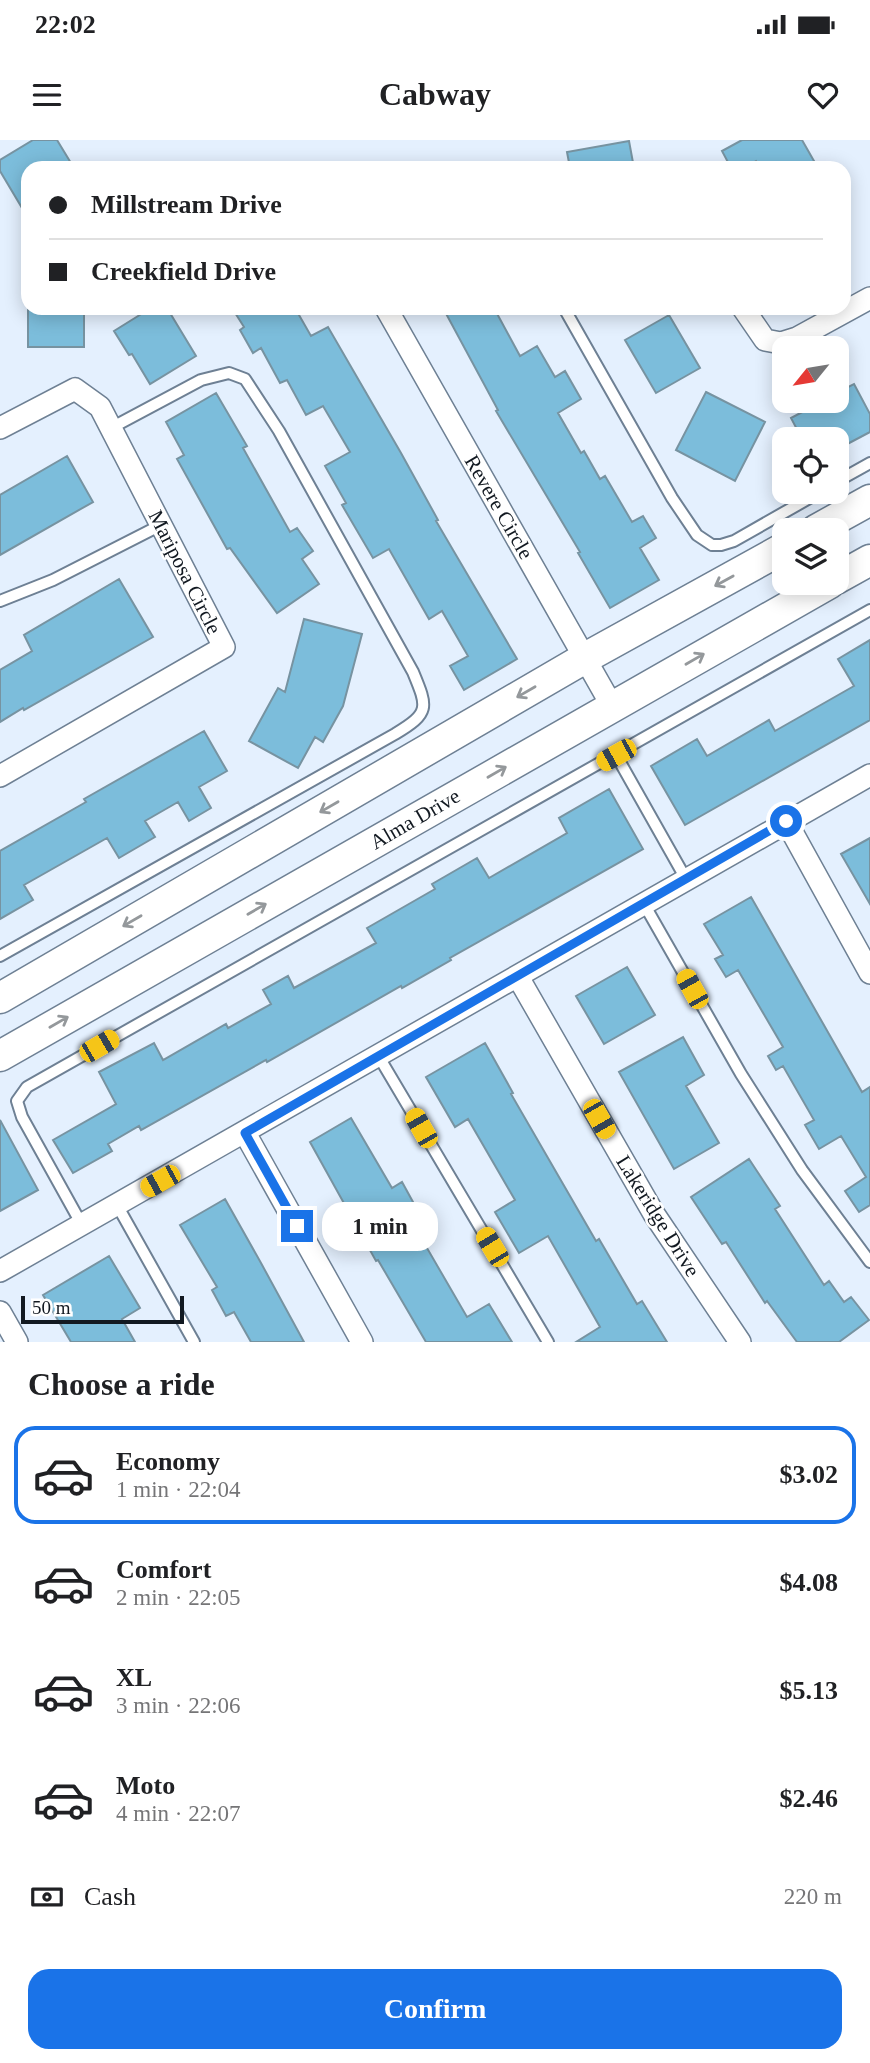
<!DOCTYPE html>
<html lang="en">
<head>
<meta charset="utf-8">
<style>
  body { margin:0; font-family:Georgia,serif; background:#f6f6f6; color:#202124; height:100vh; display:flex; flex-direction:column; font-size:26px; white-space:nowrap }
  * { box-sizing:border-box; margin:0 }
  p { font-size:23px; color:#757577 }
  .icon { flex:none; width:38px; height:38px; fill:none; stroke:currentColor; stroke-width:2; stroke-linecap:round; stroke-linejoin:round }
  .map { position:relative; height:1202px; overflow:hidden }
  .details { display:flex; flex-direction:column; background:#fff; flex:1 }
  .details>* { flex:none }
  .guide { position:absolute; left:21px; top:21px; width:830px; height:154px; border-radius:21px; box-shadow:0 4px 18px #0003; display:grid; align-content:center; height:154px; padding:0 28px; background:#fff }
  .needle { width:46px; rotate:240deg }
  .buttons { position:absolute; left:772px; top:196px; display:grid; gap:14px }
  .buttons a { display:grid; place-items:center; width:77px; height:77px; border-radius:14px; background:#fff; box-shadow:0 4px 18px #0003; font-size:35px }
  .scale { position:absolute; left:21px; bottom:18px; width:163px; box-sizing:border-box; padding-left:7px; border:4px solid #121921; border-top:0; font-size:19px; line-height:24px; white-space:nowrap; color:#121921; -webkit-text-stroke:5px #fff; paint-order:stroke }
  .end { position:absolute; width:32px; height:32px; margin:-16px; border:9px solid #1a73e8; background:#fff; box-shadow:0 0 0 4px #fff }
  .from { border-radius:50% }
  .bubble { position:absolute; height:49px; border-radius:21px; background:#fff; box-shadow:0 4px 18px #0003; font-size:23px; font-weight:800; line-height:49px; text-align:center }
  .car { position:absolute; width:21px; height:42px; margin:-21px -10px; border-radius:9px; box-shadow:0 0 5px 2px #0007; background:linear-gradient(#f5c518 24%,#345 0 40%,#f5c518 0 76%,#345 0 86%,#f5c518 0) }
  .guide b { display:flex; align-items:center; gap:24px; height:66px; font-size:26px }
  .guide b+b { border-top:2px solid #e0e0e0 }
  .guide i { width:18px; height:18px; background:#202124 }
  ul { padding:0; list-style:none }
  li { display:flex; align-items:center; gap:21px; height:98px; margin:0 14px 10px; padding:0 14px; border:4px solid transparent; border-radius:21px }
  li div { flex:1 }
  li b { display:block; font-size:26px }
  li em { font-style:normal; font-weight:800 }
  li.current { border-color:#1a73e8 }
  li>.icon { width:63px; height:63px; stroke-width:1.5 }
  h2 { padding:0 28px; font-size:32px; line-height:84px }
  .pay { display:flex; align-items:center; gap:18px; height:77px; padding:0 28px; font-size:26px }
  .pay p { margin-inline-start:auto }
  .action { display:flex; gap:14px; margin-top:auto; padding:14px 28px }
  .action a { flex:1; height:80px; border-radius:21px; background:#1a73e8; color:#fff; font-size:28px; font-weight:800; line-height:80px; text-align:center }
  .status { display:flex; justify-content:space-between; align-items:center; height:49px; padding:0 35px; background:#fff; direction:ltr }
  .status svg { height:19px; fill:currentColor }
  header { display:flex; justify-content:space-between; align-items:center; height:91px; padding:0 28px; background:#fff; font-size:32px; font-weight:800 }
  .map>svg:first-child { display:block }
</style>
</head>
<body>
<div class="status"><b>22:02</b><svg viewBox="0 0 49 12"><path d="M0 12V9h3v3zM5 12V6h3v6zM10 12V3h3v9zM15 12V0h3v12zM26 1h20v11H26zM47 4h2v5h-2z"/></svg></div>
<header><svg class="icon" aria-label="menu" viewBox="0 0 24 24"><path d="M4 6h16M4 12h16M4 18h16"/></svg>Cabway<svg class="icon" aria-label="heart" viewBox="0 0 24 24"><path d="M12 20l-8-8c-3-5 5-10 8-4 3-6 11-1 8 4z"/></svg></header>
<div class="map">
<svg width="870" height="1202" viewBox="0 0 870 1202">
  <rect width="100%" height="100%" fill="#e4f0fe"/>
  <!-- building -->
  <path fill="#7cbddb" stroke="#7793a1" stroke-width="2" d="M 33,0 L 57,0 L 74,28 L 28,28 L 28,78 L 0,31 L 0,20 Z
    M 742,0 L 802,0 L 818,28 L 760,28 L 756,21 L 744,28 L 731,28 L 722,11 Z
    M 629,1 L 634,28 L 570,28 L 567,12 Z
    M 28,168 L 84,168 L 84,207 L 28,207 Z
    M 151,168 L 167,168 L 196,216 L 150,244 L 132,214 L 129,215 L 114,191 Z
    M 232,168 L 295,168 L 311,196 L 328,187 L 401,313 L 438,380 L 436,381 L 517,519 L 464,550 L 450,526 L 468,516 L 442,471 L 429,479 L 389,409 L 373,418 L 342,365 L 346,363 L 325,326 L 350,312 L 323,266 L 306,275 L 287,240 L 280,243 L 261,208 L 253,213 L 240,190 L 244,187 Z
    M 443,168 L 494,168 L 520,216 L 537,206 L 555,237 L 565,231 L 581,259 L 558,273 L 581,313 L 584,311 L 600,339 L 605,336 L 632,382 L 643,376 L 656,398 L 640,408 L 659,440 L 610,468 L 578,413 L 580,412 L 496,271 L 498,270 Z
    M 669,175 L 700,228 L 656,253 L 625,200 Z
    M 854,244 L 870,274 L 870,292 L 836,310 L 836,299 L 802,299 L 791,278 L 823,261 L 836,261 L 836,253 Z
    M 706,252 L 765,282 L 735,341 L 676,310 Z
    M 216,253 L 247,306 L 243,308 L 290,392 L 297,388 L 313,411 L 302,419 L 319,444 L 277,473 L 230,408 L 227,409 L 177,319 L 184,315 L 166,282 Z
    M 67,316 L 93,362 L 0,415 L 0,355 Z
    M 119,439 L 153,497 L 24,570 L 23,568 L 0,582 L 0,530 L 32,511 L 24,495 Z
    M 304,479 L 362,494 L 343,566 L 323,602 L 315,597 L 298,628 L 249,601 L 278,548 L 285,552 Z
    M 870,500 L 870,580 L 685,685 L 651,626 L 697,599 L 707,616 L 769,580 L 775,591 L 854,546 L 838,519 Z
    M 204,591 L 227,631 L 199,647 L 211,668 L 189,681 L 178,662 L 145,681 L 155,697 L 119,718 L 107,698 L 24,745 L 33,760 L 0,779 L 0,711 L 86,662 L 84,659 Z
    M 609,649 L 643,709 L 450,818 L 451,820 L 402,848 L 401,846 L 267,922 L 266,920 L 141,990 L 139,986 L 108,1004 L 112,1011 L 73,1033 L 53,1000 L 116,964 L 99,932 L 154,903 L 163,920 L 226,884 L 228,888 L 271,864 L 263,850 L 288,836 L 294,848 L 376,803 L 367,788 L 435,749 L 432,744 L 477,718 L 489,738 L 567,693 L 559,678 Z
    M 870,698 L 870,764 L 841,714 Z
    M 751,757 L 862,952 L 870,947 L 870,1065 L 859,1072 L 845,1051 L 866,1037 L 841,996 L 819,1009 L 805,985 L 814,980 L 783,926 L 776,930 L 768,916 L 783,907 L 738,830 L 726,837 L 715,819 L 723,815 L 704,784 Z
    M 627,827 L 655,875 L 604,904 L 576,856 Z
    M 683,897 L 704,935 L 686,946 L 719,1003 L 674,1029 L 619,932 Z
    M 485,903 L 513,953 L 511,954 L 596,1101 L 599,1099 L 637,1164 L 642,1161 L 667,1202 L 576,1202 L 600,1187 L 548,1096 L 519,1113 L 495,1072 L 515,1060 L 468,979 L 455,987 L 426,937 Z
    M 351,978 L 392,1048 L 402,1042 L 429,1091 L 420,1096 L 467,1177 L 489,1164 L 512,1202 L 426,1202 L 378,1120 L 376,1121 L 310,1002 Z
    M 0,980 L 38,1050 L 0,1071 Z
    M 749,1019 L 780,1066 L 775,1069 L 824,1145 L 829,1141 L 844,1162 L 851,1157 L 869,1180 L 839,1202 L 797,1202 L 767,1161 L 765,1163 L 726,1102 L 722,1104 L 691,1057 Z
    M 225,1059 L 261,1123 L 304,1202 L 251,1202 L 234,1172 L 226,1176 L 212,1150 L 217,1147 L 180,1085 Z
    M 109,1116 L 140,1168 L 122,1179 L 135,1202 L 71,1202 L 43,1155 Z"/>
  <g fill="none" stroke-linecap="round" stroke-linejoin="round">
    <defs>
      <path id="lane" d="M 564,168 L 672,358 L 697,395 L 712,405 L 721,405 L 734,401 L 820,352
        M 836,342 L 870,323
        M 0,461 L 53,440 L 161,385
        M 616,615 L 686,739
        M 644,764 L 741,934 L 802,1030 L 870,1122
        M 0,816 L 395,594 C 430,573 428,568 413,532 L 279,291 L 245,239 L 229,233 L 201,240 L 111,288
        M 379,917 L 548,1202
        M 117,1065 L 194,1202
        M 82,1085 L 22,977 L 17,961 L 27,947 C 308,787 590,630 870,470"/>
      <path id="street" d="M 386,168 L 612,566
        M 743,168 L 765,200 L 781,203 L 797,198 L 870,158
        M 0,288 L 75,249 L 100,267 L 224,507 L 0,636
        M 786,681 L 870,833
        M 518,837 L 654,1074 L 740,1202
        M 245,993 L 362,1202
        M 0,1131 L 870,635
        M 0,1172 L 17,1202"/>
      <path id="secondary" d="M 816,390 L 870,360
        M 836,439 L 870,420
        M 0,858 L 585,518 L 784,408
        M 0,916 L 830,443"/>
    </defs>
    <!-- lane casing -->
    <use href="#lane" stroke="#6e8094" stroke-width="14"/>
    <!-- street casing -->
    <use href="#street" stroke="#6e8094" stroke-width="24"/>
    <!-- secondary casing -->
    <use href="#secondary" stroke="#6e8094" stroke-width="33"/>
    <!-- lane -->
    <use href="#lane" stroke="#fff" stroke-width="10"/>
    <!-- street -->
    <use href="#street" stroke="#fff" stroke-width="21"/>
    <!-- secondary -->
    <use href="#secondary" stroke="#fff" stroke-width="30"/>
  </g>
  <!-- one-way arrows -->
  <defs><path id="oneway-shaft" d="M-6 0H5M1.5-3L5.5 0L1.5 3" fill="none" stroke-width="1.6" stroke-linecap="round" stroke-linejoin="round" transform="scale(1.75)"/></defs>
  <g stroke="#94989b">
    <use href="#oneway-shaft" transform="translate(724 441) rotate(151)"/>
    <use href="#oneway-shaft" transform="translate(695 519) rotate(-30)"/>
    <use href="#oneway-shaft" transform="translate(526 552) rotate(150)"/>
    <use href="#oneway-shaft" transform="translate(497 632) rotate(-30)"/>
    <use href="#oneway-shaft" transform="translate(329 667) rotate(150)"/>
    <use href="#oneway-shaft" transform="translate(257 769) rotate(-30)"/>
    <use href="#oneway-shaft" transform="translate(132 781) rotate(150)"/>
    <use href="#oneway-shaft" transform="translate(59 882) rotate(-30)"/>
  </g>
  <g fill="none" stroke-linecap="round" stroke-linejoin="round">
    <!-- route -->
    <path stroke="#1a73e8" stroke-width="9" d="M 297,1086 L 245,993 L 786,681"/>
  </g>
  <g text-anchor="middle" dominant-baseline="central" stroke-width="5" stroke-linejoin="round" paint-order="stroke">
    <!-- street labels -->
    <g font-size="21" fill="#121921" stroke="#fff">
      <text transform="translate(499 367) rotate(60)">Revere Circle</text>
      <text transform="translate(185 432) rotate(63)">Mariposa Circle</text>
      <text transform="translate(415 679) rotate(-30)">Alma Drive</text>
      <text transform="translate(658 1076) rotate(58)">Lakeridge Drive</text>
    </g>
  </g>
</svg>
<div class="buttons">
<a><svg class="needle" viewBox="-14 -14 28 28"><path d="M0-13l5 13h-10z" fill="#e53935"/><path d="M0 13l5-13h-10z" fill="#757577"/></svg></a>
<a><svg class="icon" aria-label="locate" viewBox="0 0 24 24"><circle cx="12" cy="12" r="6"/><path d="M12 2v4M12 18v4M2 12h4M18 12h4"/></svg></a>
<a><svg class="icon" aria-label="layers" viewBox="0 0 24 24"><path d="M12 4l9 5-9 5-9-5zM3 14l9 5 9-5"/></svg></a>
</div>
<div class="scale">50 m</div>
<i class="end from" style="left:786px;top:681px"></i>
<i class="end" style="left:297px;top:1086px"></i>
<div class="bubble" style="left:322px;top:1062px;width:116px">1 min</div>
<i class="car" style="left:616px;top:615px;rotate:241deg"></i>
<i class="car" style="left:692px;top:849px;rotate:331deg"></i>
<i class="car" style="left:99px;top:906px;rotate:60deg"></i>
<i class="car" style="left:599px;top:979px;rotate:150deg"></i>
<i class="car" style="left:421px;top:988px;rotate:330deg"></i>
<i class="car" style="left:160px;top:1041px;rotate:241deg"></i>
<i class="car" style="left:492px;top:1107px;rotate:329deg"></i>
<div class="guide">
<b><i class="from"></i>Millstream Drive</b>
<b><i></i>Creekfield Drive</b>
</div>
</div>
<section class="details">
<h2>Choose a ride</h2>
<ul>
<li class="current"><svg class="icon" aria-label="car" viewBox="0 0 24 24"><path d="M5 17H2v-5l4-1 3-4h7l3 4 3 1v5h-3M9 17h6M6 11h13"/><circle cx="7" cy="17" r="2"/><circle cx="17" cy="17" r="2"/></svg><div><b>Economy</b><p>1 min · 22:04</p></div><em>$3.02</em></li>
<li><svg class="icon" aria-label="car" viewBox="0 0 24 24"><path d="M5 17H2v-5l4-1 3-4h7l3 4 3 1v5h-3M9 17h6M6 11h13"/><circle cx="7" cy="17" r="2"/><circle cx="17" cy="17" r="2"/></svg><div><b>Comfort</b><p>2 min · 22:05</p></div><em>$4.08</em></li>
<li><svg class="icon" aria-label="car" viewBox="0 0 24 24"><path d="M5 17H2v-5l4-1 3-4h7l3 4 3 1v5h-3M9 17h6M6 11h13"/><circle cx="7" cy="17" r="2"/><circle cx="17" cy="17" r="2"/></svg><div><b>XL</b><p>3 min · 22:06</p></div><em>$5.13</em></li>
<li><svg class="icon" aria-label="car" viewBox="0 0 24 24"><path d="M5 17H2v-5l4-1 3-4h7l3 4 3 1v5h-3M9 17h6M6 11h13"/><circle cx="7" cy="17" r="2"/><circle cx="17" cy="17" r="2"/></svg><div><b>Moto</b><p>4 min · 22:07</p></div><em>$2.46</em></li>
</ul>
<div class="pay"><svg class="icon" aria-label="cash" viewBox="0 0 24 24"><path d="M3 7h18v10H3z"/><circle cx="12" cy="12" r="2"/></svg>Cash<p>220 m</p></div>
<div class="action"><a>Confirm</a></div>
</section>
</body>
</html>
